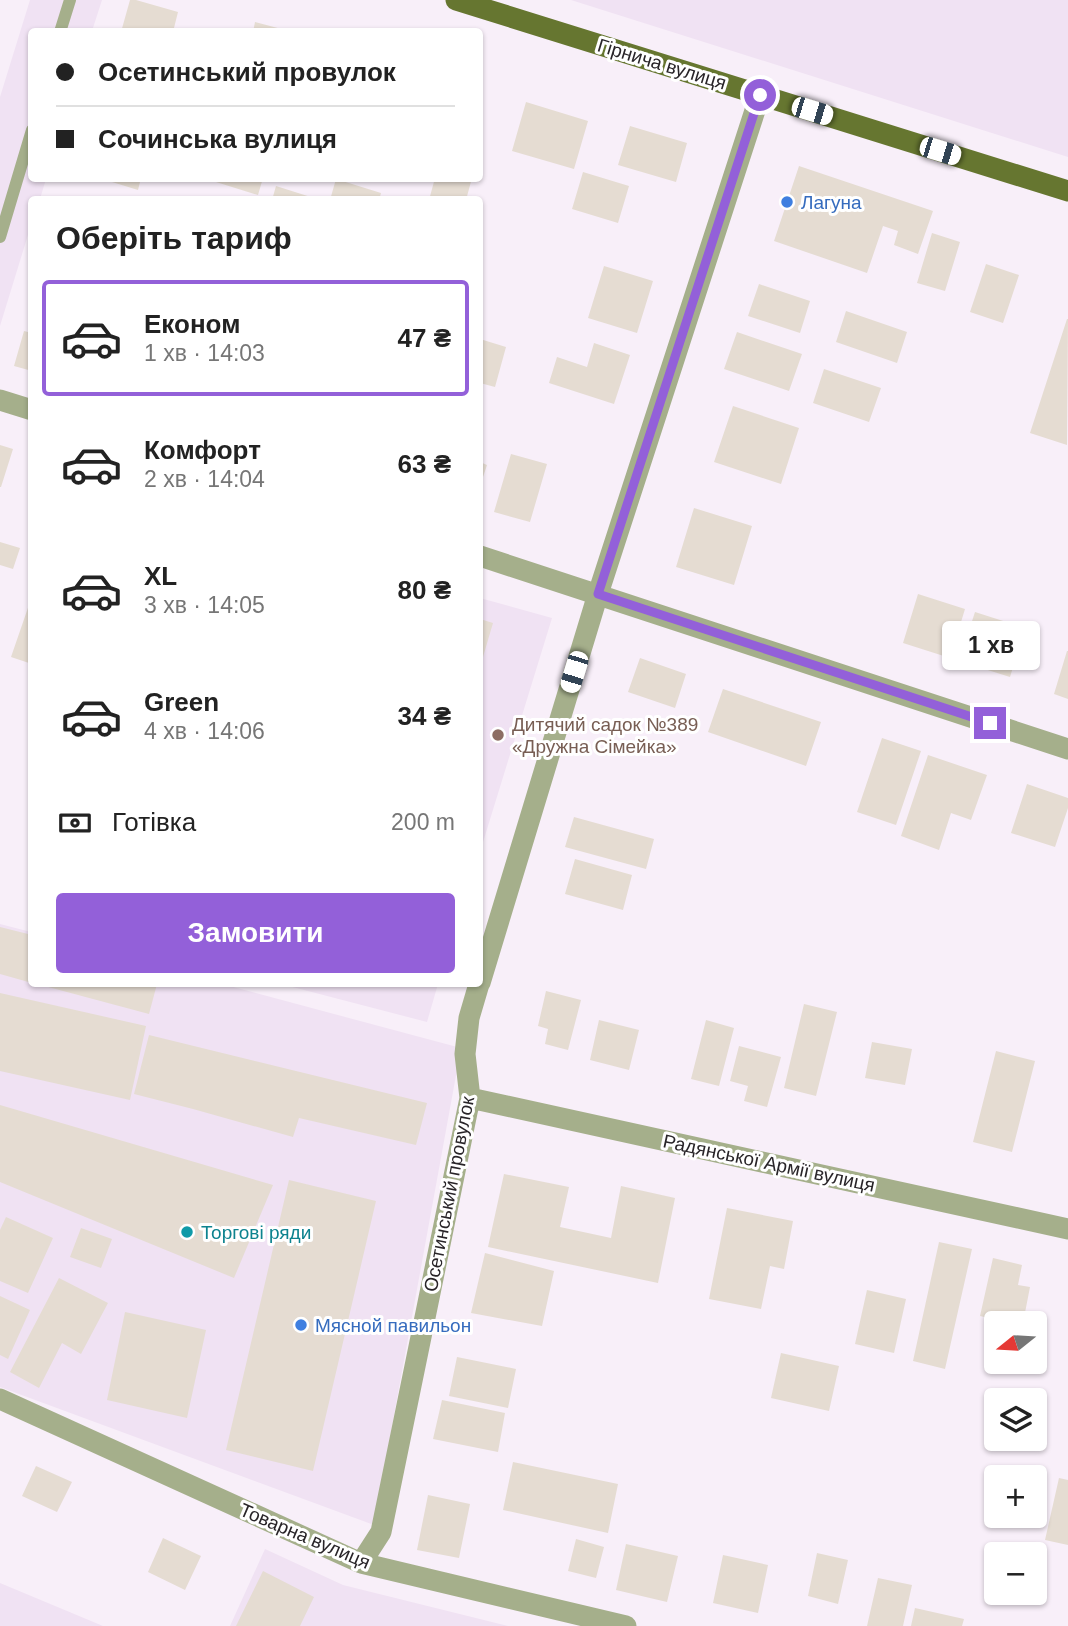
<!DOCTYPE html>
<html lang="uk">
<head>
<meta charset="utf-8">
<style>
  body { margin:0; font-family:Arial,sans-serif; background:#f6f6f6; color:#222; height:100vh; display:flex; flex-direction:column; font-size:26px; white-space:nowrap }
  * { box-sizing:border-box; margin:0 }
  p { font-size:23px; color:#767676 }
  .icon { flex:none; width:38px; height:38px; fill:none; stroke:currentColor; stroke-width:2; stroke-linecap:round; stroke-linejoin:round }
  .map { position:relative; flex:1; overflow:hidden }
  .panel { position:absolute; left:28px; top:196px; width:455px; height:791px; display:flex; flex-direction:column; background:#fff; border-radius:7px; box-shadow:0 2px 5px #0004 }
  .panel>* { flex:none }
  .hud { position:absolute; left:28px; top:28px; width:455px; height:154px; border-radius:7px; box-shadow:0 2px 5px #0004; display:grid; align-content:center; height:154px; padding:0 28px; background:#fff }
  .needle { width:46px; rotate:252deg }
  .buttons { position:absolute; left:984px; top:1311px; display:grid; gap:14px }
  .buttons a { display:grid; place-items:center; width:63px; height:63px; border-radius:7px; background:#fff; box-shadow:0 2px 5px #0004; font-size:35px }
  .end { position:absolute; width:32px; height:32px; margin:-16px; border:9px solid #9360d9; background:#fff; box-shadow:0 0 0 4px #fff }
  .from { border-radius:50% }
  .bubble { position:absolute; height:49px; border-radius:7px; background:#fff; box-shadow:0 2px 5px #0004; font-size:23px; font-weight:800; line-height:49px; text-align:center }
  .car { position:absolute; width:21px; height:42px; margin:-21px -10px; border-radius:9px; box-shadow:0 0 5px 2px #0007; background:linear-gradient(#fff 24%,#345 0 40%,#fff 0 76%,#345 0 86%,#fff 0) }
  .hud b { display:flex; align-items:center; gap:24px; height:66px; font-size:26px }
  .hud b+b { border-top:2px solid #e0e0e0 }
  .hud i { width:18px; height:18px; background:#222 }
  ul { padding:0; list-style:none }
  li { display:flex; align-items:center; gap:21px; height:116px; margin:0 14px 10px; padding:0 14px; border:4px solid transparent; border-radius:7px }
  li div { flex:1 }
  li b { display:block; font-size:26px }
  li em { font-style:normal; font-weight:800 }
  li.on { border-color:#9360d9 }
  li>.icon { width:63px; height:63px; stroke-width:1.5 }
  h2 { padding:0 28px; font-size:32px; line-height:84px }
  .pay { display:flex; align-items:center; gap:18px; height:77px; padding:0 28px; font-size:26px }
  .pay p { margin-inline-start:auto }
  .button { display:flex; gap:14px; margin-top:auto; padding:14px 28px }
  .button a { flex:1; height:80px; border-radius:7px; background:#9360d9; color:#fff; font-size:28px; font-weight:800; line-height:80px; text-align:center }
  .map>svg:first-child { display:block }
</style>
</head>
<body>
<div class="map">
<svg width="1068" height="1626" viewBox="0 0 1068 1626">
  <rect width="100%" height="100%" fill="#f8eff9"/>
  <!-- built -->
  <path fill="#f0e2f3" d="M 30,0 L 102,0 L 92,31 L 32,32 L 32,178 L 46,179 L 40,199 L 32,200 L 31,225 L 0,326 L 0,97 Z
    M 571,0 L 1068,0 L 1068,157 Z
    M 480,598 L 552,618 L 480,852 Z
    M 0,924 L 31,932 L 32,984 L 222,984 L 461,1048 L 374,1525 L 0,1387 Z
    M 281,984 L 438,984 L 427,1022 Z
    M 265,1549 L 343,1585 L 508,1626 L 230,1626 Z
    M 0,1583 L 103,1626 L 0,1626 Z"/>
  <!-- building -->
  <path fill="#e5dcd2" d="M 130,0 L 136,0 L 178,12 L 173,32 L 121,32 Z
    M 255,22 L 289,31 L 289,32 L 253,32 Z
    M 526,102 L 588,121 L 574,169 L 512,151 Z
    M 630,126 L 687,143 L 676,182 L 618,165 Z
    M 799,166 L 933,211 L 918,254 L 894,245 L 898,231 L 883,226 L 867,273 L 774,241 Z
    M 583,172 L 629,186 L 618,223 L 572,209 Z
    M 99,178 L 141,178 L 138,190 Z
    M 218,178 L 263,178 L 258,195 L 216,182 Z
    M 435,178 L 472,178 L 466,200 L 429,200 Z
    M 336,179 L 381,193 L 379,200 L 330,200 Z
    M 276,186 L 317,199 L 317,200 L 272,200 Z
    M 932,233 L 960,242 L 945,291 L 917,283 Z
    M 986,264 L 1019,275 L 1003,323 L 970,312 Z
    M 604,266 L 653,281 L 637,333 L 588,318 Z
    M 759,284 L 810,301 L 800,333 L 748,316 Z
    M 846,311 L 907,332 L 897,363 L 836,342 Z
    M 1067,319 L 1068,319 L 1067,445 L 1030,433 Z
    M 24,331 L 32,333 L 32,371 L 14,366 Z
    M 737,332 L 802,354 L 789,391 L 724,369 Z
    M 480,339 L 506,347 L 495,387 L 480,383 Z
    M 594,343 L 630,355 L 614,404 L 549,383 L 557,357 L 587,367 Z
    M 824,369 L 881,388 L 869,422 L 813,403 Z
    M 733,406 L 799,428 L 781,484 L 714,462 Z
    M 0,445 L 13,449 L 1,487 L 0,487 Z
    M 511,454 L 547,464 L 530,522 L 494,512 Z
    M 480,462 L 487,465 L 480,486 Z
    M 694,508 L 752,526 L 734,585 L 676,567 Z
    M 0,542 L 20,548 L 13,569 L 0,565 Z
    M 918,594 L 965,609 L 950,658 L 903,643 Z
    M 31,599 L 32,599 L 32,664 L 11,657 Z
    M 975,612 L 1025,628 L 1010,677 L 959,661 Z
    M 480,619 L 493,623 L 483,657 L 480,656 Z
    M 1067,651 L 1068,651 L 1068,699 L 1054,694 Z
    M 640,658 L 686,674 L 675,708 L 628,692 Z
    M 723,689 L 821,722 L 806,766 L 708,732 Z
    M 882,738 L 921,751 L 896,825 L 857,812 Z
    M 928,755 L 987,775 L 971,820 L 951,813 L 939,850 L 901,836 Z
    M 1027,784 L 1068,798 L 1068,808 L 1055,847 L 1011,833 Z
    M 574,817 L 654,839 L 646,869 L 565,847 Z
    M 575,859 L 632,875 L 623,910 L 565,894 Z
    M 0,927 L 32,935 L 32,983 L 0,974 Z
    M 37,984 L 157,984 L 149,1014 Z
    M 546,991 L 581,1000 L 568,1050 L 545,1044 L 548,1029 L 538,1026 Z
    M 0,993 L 146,1026 L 130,1100 L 0,1071 Z
    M 804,1004 L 837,1012 L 816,1096 L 784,1088 Z
    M 599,1020 L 639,1030 L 629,1070 L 590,1060 Z
    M 706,1020 L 734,1028 L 719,1086 L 691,1079 Z
    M 149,1035 L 427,1103 L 416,1145 L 299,1118 L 293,1137 L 193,1109 L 134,1094 Z
    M 872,1042 L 912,1049 L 905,1085 L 865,1078 Z
    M 739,1046 L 781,1057 L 767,1107 L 744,1101 L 748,1086 L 730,1081 Z
    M 996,1051 L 1035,1061 L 1012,1152 L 973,1142 Z
    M 0,1105 L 273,1185 L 234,1278 L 0,1182 Z
    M 504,1174 L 569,1187 L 560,1227 L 611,1238 L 621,1186 L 675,1198 L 658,1283 L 488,1247 Z
    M 289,1180 L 376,1201 L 313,1471 L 226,1450 Z
    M 727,1208 L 793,1221 L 784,1269 L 770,1266 L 761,1309 L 709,1299 Z
    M 6,1217 L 53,1238 L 28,1293 L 0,1281 L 0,1230 Z
    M 81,1228 L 112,1239 L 101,1268 L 70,1257 Z
    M 939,1242 L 972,1249 L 945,1369 L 913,1361 Z
    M 485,1253 L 554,1271 L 542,1326 L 471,1313 Z
    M 993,1258 L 1022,1265 L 1018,1285 L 1030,1287 L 1023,1323 L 1011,1323 L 980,1316 Z
    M 59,1278 L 108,1303 L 81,1354 L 62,1343 L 39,1388 L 10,1372 Z
    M 867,1290 L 906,1299 L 894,1353 L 855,1344 Z
    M 0,1296 L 30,1310 L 8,1359 L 0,1355 Z
    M 125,1312 L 206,1330 L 187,1418 L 107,1400 Z
    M 781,1353 L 839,1366 L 829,1411 L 771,1398 Z
    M 457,1357 L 516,1369 L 508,1408 L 449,1396 Z
    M 442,1400 L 505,1413 L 498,1452 L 433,1439 Z
    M 513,1462 L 618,1484 L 608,1533 L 503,1510 Z
    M 36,1466 L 72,1482 L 57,1512 L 22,1496 Z
    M 1059,1478 L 1068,1480 L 1068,1545 L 1045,1540 Z
    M 428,1495 L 470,1504 L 459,1558 L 417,1550 Z
    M 163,1538 L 201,1556 L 185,1590 L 148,1572 Z
    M 576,1539 L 604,1547 L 596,1578 L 568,1571 Z
    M 626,1544 L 678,1556 L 667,1602 L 616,1590 Z
    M 817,1553 L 848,1560 L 838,1604 L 808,1596 Z
    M 723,1555 L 768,1565 L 758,1613 L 713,1603 Z
    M 263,1571 L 314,1597 L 300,1626 L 236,1626 Z
    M 878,1578 L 912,1585 L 903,1626 L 867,1626 Z
    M 915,1608 L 964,1619 L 962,1626 L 911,1626 Z"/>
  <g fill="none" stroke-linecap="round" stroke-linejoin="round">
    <!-- lane -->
    <path stroke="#a5af8b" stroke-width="12" d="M 60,32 L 70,0
      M 0,237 L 32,130"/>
    <!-- street -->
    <path stroke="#a5af8b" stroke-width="21" d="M 0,400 L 32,410
      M 480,556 L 1068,749
      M 480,983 L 598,594 L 760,95
      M 470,1098 L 1068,1229
      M 0,1399 L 361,1563 L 626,1626
      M 361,1563 L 381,1532 L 470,1098 L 465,1054 L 469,1018 L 479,984"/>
    <!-- primary -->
    <path stroke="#667630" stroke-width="21" d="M 456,0 L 1068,191"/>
  </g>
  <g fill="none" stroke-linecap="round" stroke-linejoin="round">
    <!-- route -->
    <path stroke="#9360d9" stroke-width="9" d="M 760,95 L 598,594 L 990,723"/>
  </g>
  <!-- markers -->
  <g fill="#3f7fe0" stroke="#fff" stroke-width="2.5">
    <circle cx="787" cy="202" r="7"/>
    <circle cx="301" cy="1325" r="7"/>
  </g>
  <circle fill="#8d6e63" stroke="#fff" stroke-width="2.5" cx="498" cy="735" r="7"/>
  <circle fill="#0f9aa8" stroke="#fff" stroke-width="2.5" cx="187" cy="1232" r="7"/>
  <g text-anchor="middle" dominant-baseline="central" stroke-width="6" stroke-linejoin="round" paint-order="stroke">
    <!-- street labels -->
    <g font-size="19" fill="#292529" stroke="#fff">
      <text transform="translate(662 64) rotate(17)">Гірнича вулиця</text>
      <text transform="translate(769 1163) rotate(12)">Радянської Армії вулиця</text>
      <text transform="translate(449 1194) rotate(-79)">Осетинський провулок</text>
      <text transform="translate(305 1536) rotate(23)">Товарна вулиця</text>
    </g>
    <!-- shop labels -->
    <g font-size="19" fill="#366cbe" stroke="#fff" text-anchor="start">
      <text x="801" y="202">Лагуна</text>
      <text x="315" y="1325">Мясной павильон</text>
    </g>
    <!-- education labels -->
    <g font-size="19" fill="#785e54" stroke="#fff" text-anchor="start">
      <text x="512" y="724">Дитячий садок №389<tspan x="512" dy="22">«Дружна Сімейка»</tspan></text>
    </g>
    <!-- culture labels -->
    <g font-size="19" fill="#0d838f" stroke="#fff" text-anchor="start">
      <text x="201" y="1232">Торгові ряди</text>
    </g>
  </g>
</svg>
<div class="buttons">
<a><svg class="needle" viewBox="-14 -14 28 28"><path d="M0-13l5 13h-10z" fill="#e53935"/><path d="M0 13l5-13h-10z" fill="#767676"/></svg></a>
<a><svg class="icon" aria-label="layers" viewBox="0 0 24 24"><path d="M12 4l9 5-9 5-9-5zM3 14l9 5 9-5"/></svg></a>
<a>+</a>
<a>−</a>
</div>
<i class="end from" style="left:760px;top:95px"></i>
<i class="end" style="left:990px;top:723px"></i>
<div class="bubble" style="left:942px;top:621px;width:98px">1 хв</div>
<i class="car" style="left:812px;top:111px;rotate:107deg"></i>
<i class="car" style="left:940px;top:151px;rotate:107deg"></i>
<i class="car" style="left:574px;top:672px;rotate:197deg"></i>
<div class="hud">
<b><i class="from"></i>Осетинський провулок</b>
<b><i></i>Сочинська вулиця</b>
</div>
<section class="panel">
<h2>Оберіть тариф</h2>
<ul>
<li class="on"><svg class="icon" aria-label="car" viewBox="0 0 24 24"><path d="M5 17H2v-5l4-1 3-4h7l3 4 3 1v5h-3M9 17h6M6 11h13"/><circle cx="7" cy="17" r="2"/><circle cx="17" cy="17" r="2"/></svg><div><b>Економ</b><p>1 хв · 14:03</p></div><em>47 ₴</em></li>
<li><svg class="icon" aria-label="car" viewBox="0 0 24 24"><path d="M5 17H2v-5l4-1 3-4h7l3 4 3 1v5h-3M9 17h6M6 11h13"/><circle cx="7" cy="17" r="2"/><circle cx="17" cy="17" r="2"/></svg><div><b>Комфорт</b><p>2 хв · 14:04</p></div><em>63 ₴</em></li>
<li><svg class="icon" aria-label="car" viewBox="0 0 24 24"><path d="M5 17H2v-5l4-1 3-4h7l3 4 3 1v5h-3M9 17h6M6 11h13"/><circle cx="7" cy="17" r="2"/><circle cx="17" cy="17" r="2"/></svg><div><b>XL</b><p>3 хв · 14:05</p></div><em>80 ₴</em></li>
<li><svg class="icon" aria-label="car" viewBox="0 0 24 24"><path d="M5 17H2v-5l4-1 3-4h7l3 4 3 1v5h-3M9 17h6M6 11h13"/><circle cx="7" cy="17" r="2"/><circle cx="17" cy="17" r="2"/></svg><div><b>Green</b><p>4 хв · 14:06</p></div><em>34 ₴</em></li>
</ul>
<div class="pay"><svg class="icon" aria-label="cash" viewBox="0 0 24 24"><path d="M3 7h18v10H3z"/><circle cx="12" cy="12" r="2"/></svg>Готівка<p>200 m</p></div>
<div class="button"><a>Замовити</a></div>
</section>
</div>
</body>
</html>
